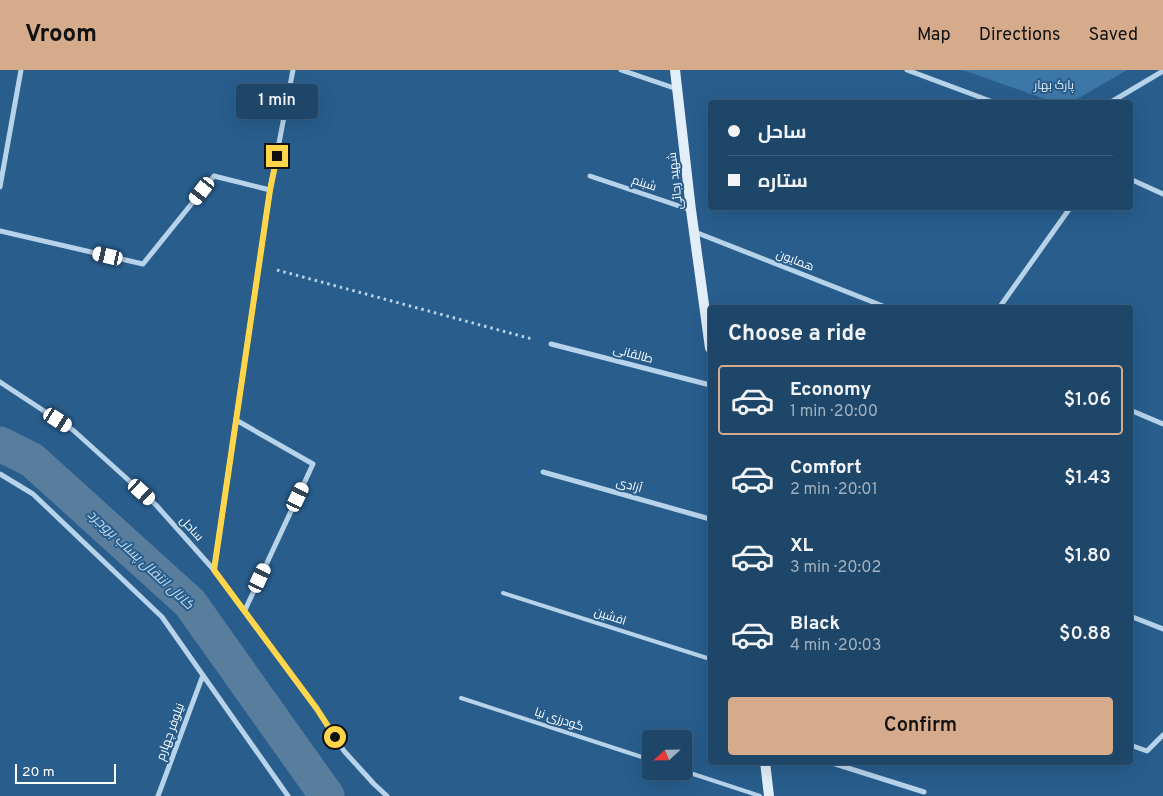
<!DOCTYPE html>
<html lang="en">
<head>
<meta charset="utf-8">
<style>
  body { margin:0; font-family:Overpass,Cairo,sans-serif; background:#264d6f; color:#f1f3f6; height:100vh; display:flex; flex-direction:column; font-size:19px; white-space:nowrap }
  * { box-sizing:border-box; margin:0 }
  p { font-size:16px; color:#a1b1c0 }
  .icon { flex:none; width:28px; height:28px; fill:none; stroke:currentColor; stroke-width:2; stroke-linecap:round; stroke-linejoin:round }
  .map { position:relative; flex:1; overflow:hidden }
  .details { position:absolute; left:708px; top:235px; width:425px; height:460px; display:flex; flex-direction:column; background:#1e4669; border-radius:5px; box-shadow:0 5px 20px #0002,0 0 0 1px #3c5e7d }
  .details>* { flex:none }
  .banner { position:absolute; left:708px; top:30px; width:425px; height:110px; border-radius:5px; box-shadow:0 5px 20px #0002,0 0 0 1px #3c5e7d; display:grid; align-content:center; height:110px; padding:0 20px; background:#1e4669 }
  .needle { width:32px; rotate:248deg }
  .controls { position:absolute; left:642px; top:660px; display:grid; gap:10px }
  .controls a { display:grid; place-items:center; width:50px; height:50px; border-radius:5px; background:#1e4669; box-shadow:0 5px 20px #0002,0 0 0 1px #3c5e7d; font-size:25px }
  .scale { position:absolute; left:15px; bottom:12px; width:101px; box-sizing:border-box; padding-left:5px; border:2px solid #fff; border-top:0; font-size:14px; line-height:18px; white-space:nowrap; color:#fff; -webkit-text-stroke:4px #285d8c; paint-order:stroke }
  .end { position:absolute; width:22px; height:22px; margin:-11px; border:6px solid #ffd54a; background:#111; box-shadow:0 0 0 2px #111 }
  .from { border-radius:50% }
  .bubble { position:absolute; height:35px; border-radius:5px; background:#1e4669; box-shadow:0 5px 20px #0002,0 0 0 1px #3c5e7d; font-size:16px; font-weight:600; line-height:35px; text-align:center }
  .car { position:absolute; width:15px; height:30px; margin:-15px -8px; border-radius:6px; box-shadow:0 0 4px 1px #0007; background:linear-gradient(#fff 24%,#345 0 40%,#fff 0 76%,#345 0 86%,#fff 0) }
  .banner b { display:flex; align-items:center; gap:18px; height:48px; font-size:19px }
  .banner b+b { border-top:1px solid #3c5e7d }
  .banner i { width:12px; height:12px; background:#f1f3f6 }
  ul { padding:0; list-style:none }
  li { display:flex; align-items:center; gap:15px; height:70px; margin:0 10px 8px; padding:0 10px; border:2px solid transparent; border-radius:5px }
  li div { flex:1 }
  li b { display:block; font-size:19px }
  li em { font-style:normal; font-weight:600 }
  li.current { border-color:#d6ab8b }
  li>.icon { width:45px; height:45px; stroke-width:1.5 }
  h2 { padding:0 20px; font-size:22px; line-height:60px }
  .button { display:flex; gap:10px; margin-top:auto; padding:10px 20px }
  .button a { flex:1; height:58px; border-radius:5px; background:#d6ab8b; color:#111; font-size:20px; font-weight:600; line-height:58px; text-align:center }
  header { display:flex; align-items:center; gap:30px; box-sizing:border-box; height:70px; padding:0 25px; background:#d6ab8b; color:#111 }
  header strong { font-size:24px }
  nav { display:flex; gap:28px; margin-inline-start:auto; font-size:18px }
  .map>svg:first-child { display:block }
</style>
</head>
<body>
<header>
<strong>Vroom</strong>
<nav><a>Map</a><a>Directions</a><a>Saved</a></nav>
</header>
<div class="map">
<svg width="1163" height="726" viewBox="0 0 1163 726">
  <rect width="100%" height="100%" fill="#285d8c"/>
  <!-- green -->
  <path fill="#3d77a8" d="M 963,0 L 1127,0 L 1072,32 L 1053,32 Z"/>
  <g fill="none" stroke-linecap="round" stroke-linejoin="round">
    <!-- canal -->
    <path stroke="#597d9d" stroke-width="35" d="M 0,374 L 32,390 L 190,533 L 327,726"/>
    <!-- path -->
    <path stroke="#b7d3ea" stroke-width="3" stroke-dasharray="2.5 4" stroke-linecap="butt" d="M 277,200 L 532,269"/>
    <!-- lane -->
    <path stroke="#b7d3ea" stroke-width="4" d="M 503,523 L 710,589
      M 461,628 L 651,690
      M 684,701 L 760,726"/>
    <!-- street -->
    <path stroke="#b7d3ea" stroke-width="5" d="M 621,0 L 677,19
      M 907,0 L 993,32
      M 1111,32 L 1163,1
      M 590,106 L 691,140
      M 1130,109 L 1163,124
      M 0,117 L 21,0
      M 0,161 L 143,194 L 214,106 L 270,120
      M 695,162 L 888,238
      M 999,238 L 1070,138
      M 551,274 L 710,315
      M 0,312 L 73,360 L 156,435 L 214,500 L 317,639 L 344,681 L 374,714 L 387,726
      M 1130,340 L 1163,354
      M 236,350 L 313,394 L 245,540
      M 543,402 L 710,449
      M 0,404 L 33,424 L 162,547 L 288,726
      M 214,500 L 270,120 L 293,0
      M 1130,546 L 1163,559
      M 1130,675 L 1147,681 L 1163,665
      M 829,692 L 924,722
      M 158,726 L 203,605"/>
    <!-- secondary -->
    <path stroke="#e2eef8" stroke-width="10" d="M 675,0 L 691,140 L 710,278
      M 765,692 L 769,726"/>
  </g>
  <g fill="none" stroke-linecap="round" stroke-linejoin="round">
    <!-- route -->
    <path stroke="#ffd54a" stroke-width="6" d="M 277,86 L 270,120 L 214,500 L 317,639 L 335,667"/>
  </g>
  <g text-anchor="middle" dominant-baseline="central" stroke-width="4" stroke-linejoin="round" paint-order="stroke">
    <!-- park labels -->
    <g font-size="12" fill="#dbebf8" stroke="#285d8c">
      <text x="1054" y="16">پارک بهار</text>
    </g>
    <!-- street labels -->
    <g font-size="12" fill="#fff" stroke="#285d8c">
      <text transform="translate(676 111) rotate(-97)">شهید رجائی</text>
      <text transform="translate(644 114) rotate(18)">شبنم</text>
      <text transform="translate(795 191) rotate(21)">همایون</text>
      <text transform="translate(633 285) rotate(15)">طالقانی</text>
      <text transform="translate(629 416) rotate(16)">آزادی</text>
      <text transform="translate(191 459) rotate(48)">ساحل</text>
      <text transform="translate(610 547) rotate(18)">افشین</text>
      <text transform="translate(559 650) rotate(18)">گودرزی نیا</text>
      <text transform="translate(171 662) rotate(-70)">نیلوفر چهارم</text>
    </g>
    <!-- water labels -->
    <g font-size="14" font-style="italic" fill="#c3dcf1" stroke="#285d8c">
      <text transform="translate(140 490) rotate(43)">کانال انتقال پساب بروجرد</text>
    </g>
  </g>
</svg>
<div class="controls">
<a><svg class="needle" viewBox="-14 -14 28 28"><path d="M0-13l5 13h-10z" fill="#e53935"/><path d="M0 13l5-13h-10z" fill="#a1b1c0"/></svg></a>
</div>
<div class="scale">20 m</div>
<i class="end from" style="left:335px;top:667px"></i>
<i class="end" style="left:277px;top:86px"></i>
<div class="bubble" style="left:236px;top:14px;width:82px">1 min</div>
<i class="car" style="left:202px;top:121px;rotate:218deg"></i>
<i class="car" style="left:108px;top:186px;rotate:283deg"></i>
<i class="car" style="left:58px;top:350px;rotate:123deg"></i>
<i class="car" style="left:142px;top:422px;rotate:132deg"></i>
<i class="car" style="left:298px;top:427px;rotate:25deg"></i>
<i class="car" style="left:260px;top:508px;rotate:25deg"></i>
<div class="banner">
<b><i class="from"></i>ساحل</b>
<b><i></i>ستاره</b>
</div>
<section class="details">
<h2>Choose a ride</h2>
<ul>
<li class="current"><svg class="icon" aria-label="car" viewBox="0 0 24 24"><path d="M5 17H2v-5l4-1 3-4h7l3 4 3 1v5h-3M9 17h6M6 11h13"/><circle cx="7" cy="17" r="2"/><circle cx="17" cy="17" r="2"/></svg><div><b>Economy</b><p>1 min · 20:00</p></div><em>$1.06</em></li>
<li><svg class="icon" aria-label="car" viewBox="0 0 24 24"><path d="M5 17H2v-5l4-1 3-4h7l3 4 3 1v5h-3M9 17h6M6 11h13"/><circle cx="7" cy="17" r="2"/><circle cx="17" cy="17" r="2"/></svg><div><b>Comfort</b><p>2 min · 20:01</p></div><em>$1.43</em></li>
<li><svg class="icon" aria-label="car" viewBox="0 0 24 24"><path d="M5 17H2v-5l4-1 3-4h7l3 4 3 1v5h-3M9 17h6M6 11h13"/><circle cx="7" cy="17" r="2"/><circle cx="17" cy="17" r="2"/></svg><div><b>XL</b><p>3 min · 20:02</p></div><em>$1.80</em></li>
<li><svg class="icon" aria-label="car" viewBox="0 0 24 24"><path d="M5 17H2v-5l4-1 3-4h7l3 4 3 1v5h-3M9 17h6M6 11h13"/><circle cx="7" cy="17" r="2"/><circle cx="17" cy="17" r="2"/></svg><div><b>Black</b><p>4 min · 20:03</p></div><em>$0.88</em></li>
</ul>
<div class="button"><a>Confirm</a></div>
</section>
</div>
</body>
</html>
